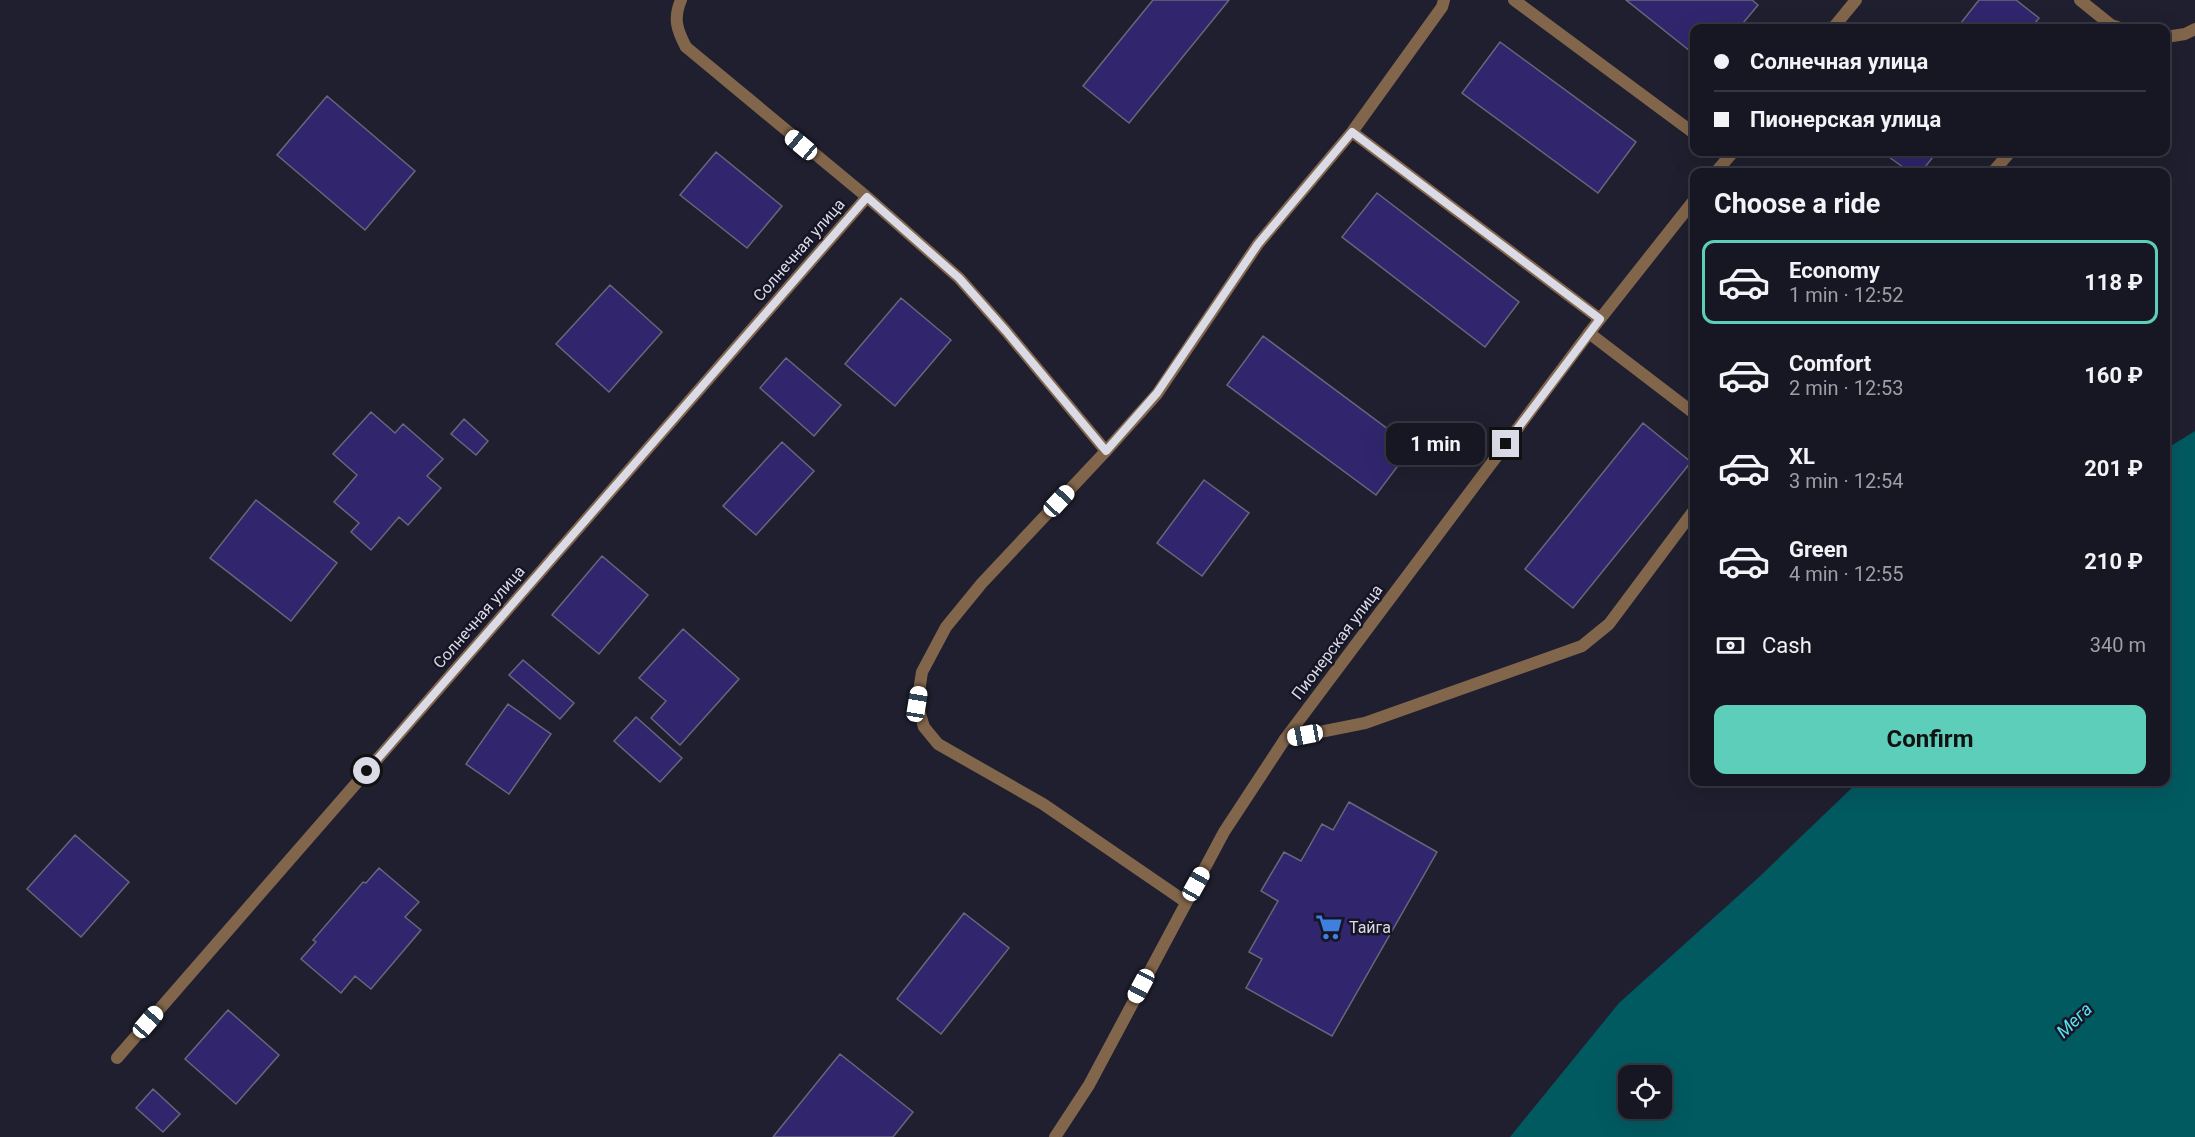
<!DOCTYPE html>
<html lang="en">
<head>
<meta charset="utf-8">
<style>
  body { margin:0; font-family:Roboto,sans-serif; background:#20202b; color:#f1f3f6; height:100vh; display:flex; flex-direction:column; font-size:22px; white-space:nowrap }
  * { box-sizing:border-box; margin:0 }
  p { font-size:20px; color:#9e9fa6 }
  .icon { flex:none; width:33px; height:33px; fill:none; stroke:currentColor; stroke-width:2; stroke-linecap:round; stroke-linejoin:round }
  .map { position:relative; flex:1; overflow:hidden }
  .sheet { position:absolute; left:1690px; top:168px; width:480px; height:618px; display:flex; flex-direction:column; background:#171723; border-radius:12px; box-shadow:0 6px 24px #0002,0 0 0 2px #363641 }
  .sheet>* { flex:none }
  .guide { position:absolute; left:1690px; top:24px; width:480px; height:132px; border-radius:12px; box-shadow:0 6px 24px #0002,0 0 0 2px #363641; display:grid; align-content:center; height:132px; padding:0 24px; background:#171723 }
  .buttons { position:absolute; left:1618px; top:1065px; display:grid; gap:12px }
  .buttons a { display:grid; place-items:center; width:54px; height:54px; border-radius:12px; background:#171723; box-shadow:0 6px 24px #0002,0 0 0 2px #363641; font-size:30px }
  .end { position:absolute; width:27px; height:27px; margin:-14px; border:8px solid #dadbe6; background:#111; box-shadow:0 0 0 3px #111 }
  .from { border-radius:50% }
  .bubble { position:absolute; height:42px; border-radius:12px; background:#171723; box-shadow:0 6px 24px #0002,0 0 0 2px #363641; font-size:20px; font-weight:700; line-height:42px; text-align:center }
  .car { position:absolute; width:18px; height:36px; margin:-18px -9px; border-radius:8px; box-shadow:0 0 4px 2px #0007; background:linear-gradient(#fff 24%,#345 0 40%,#fff 0 76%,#345 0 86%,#fff 0) }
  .guide b { display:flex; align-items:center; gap:21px; height:57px; font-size:22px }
  .guide b+b { border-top:2px solid #363641 }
  .guide i { width:15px; height:15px; background:#f1f3f6 }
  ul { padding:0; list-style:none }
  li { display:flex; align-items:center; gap:18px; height:84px; margin:0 12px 9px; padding:0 12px; border:3px solid transparent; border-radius:12px }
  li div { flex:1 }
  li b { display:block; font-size:22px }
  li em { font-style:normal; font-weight:700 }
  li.selected { border-color:#5dceb9 }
  li>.icon { width:54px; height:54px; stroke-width:1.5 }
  h2 { padding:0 24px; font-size:27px; line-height:72px }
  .pay { display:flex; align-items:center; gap:15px; height:66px; padding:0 24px; font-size:22px }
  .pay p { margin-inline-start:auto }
  .action { display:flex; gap:12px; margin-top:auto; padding:12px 24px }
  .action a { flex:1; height:69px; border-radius:12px; background:#5dceb9; color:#111; font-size:24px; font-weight:700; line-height:69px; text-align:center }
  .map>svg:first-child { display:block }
</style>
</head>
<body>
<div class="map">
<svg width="2195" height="1137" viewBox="0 0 2195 1137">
  <rect width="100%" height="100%" fill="#1f1f2f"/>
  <!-- water -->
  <path fill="#025a61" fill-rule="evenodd" d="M 2195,431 L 2195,1137 L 1510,1137 L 1619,1003 L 1757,879 L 1858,782 L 2166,782 L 2166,449 ZM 1629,1076 L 1662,1076 L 1662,1108 L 1629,1108 Z"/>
  <!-- building -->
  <path fill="#31256e" stroke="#67677b" stroke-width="1.5" d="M 1153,0 L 1229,0 L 1129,123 L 1083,86 Z
    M 1626,0 L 1752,0 L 1758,5 L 1739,28 L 1695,28 L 1695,55 Z
    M 1979,0 L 2016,0 L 2039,18 L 2031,28 L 1957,28 Z
    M 1500,42 L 1636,142 L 1598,193 L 1462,93 Z
    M 327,96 L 415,171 L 365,230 L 277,155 Z
    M 716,152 L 782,206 L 747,248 L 680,195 Z
    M 1882,152 L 1937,152 L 1921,172 L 1910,172 Z
    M 1377,193 L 1519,302 L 1485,347 L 1342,237 Z
    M 610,285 L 662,332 L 609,392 L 556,344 Z
    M 901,298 L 951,340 L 895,406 L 845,364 Z
    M 1263,336 L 1412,447 L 1376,495 L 1227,385 Z
    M 786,358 L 841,405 L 814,436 L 760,388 Z
    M 371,412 L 395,433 L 403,424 L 443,459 L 427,476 L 441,488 L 408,525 L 399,517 L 371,550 L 351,532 L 359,523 L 334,502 L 357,475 L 333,454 Z
    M 464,419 L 488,441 L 476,455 L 451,434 Z
    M 1643,423 L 1691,462 L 1573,608 L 1525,569 Z
    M 782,442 L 814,471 L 756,535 L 723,506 Z
    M 1204,480 L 1249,513 L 1202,576 L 1157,543 Z
    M 256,500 L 337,563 L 291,621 L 210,558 Z
    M 602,556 L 648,595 L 599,654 L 552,615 Z
    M 683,629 L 739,679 L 680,745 L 651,718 L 666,701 L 639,678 Z
    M 523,660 L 574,703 L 560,719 L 509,675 Z
    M 508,704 L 551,734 L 509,794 L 466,764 Z
    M 636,717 L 682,758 L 660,782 L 614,741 Z
    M 1349,802 L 1437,852 L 1332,1036 L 1246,988 L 1262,959 L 1249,952 L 1278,901 L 1261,891 L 1284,852 L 1301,861 L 1322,824 L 1333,830 Z
    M 75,835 L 129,882 L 81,937 L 27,889 Z
    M 379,868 L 419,902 L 405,917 L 421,930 L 371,989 L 355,976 L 341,993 L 301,959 L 316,942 L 313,940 L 363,882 L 366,883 Z
    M 964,913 L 1009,948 L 941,1034 L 897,999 Z
    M 228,1010 L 279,1055 L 236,1104 L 185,1059 Z
    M 840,1054 L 913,1112 L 893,1137 L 773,1137 Z
    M 153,1089 L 180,1114 L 163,1132 L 136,1108 Z"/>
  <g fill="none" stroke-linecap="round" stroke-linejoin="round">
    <!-- service -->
    <path stroke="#82664b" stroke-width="12" d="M 681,0 C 673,19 677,30 686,47
      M 1514,0 L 1695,134
      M 2080,0 L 2111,25 L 2120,28
      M 2166,37 L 2185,34 L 2195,29
      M 1352,132 L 1600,319
      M 1993,172 L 2010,152
      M 1589,333 L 1695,414
      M 1106,451 L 1157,394 L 1258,244 L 1352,132 L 1442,7 L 1444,0
      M 1285,739 L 1365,723 L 1582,646 L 1609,624 L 1695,509"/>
    <!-- minor -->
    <path stroke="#82664b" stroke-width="12" d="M 1833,28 L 1856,0
      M 686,47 L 867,197 L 959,278 L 1006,331 L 1106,451 L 982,583 L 946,627 L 922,672 L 917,704 L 924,727 L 938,744 L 1043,804 L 1186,902
      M 1716,172 L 1733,152
      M 117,1058 L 867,197
      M 1055,1137 L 1089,1085 L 1224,832 L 1285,739 L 1589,333 L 1695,199"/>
  </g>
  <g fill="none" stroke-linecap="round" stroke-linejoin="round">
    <!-- route -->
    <path stroke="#dadbe6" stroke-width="8" d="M 367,771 L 867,197 L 959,278 L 1006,331 L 1106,451 L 1157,393 L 1258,244 L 1352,132 L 1600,319 L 1506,444"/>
  </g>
  <!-- icons -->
  <defs>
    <symbol id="supermarket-bare" viewBox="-9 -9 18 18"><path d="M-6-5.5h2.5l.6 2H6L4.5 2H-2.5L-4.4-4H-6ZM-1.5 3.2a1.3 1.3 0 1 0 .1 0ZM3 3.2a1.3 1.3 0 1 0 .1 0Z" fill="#3f7fe0" stroke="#161525" stroke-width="2.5" paint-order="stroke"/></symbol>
  </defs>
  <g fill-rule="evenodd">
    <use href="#supermarket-bare" x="1310" y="908" width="38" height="38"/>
  </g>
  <g text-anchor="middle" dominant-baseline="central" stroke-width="5" stroke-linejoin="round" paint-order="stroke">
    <!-- street labels -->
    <g font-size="16" fill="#dadbe6" stroke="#161525">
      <text transform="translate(799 250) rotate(-49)">Солнечная улица</text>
      <text transform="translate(479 617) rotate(-49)">Солнечная улица</text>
      <text transform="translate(1337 642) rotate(-53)">Пионерская улица</text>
    </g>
    <!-- poi labels -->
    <g font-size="16" fill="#dadbe6" stroke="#161525" text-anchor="start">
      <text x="1349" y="927">Тайга</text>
    </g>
    <!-- water labels -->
    <g font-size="18" font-style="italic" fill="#57e2f0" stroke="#161525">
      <text transform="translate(2074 1020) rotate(-44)">Мега</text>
    </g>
  </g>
</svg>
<div class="buttons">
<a><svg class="icon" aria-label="locate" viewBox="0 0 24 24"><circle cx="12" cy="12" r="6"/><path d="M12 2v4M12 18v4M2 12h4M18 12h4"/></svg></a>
</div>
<i class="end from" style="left:367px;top:771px"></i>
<i class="end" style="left:1506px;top:444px"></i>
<div class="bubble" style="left:1386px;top:423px;width:99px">1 min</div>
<i class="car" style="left:801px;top:145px;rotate:310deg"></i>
<i class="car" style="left:1059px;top:501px;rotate:43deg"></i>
<i class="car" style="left:917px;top:704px;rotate:9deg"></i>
<i class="car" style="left:1305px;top:735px;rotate:259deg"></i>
<i class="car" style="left:1196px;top:884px;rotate:29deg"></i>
<i class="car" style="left:1141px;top:986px;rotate:208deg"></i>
<i class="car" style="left:148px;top:1022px;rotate:41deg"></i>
<div class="guide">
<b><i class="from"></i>Солнечная улица</b>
<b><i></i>Пионерская улица</b>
</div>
<section class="sheet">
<h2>Choose a ride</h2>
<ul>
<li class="selected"><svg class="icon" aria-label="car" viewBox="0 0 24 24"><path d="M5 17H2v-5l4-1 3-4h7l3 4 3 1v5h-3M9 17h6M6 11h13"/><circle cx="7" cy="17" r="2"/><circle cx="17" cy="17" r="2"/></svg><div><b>Economy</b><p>1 min · 12:52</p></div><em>118 ₽</em></li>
<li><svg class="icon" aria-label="car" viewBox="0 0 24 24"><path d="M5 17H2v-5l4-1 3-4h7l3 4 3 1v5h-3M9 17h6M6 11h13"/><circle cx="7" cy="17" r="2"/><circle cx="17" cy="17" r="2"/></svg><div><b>Comfort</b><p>2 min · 12:53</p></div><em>160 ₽</em></li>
<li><svg class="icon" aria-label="car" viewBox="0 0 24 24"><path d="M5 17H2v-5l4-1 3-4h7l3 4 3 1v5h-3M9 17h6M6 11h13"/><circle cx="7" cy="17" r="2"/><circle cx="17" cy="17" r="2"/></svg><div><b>XL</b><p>3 min · 12:54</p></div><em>201 ₽</em></li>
<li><svg class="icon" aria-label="car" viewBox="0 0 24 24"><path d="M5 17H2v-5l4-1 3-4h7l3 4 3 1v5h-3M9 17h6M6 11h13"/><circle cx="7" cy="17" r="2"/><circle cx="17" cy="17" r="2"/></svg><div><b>Green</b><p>4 min · 12:55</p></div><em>210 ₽</em></li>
</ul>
<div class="pay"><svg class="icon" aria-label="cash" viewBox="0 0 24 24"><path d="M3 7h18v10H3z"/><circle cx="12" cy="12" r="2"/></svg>Cash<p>340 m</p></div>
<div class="action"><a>Confirm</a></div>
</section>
</div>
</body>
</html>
